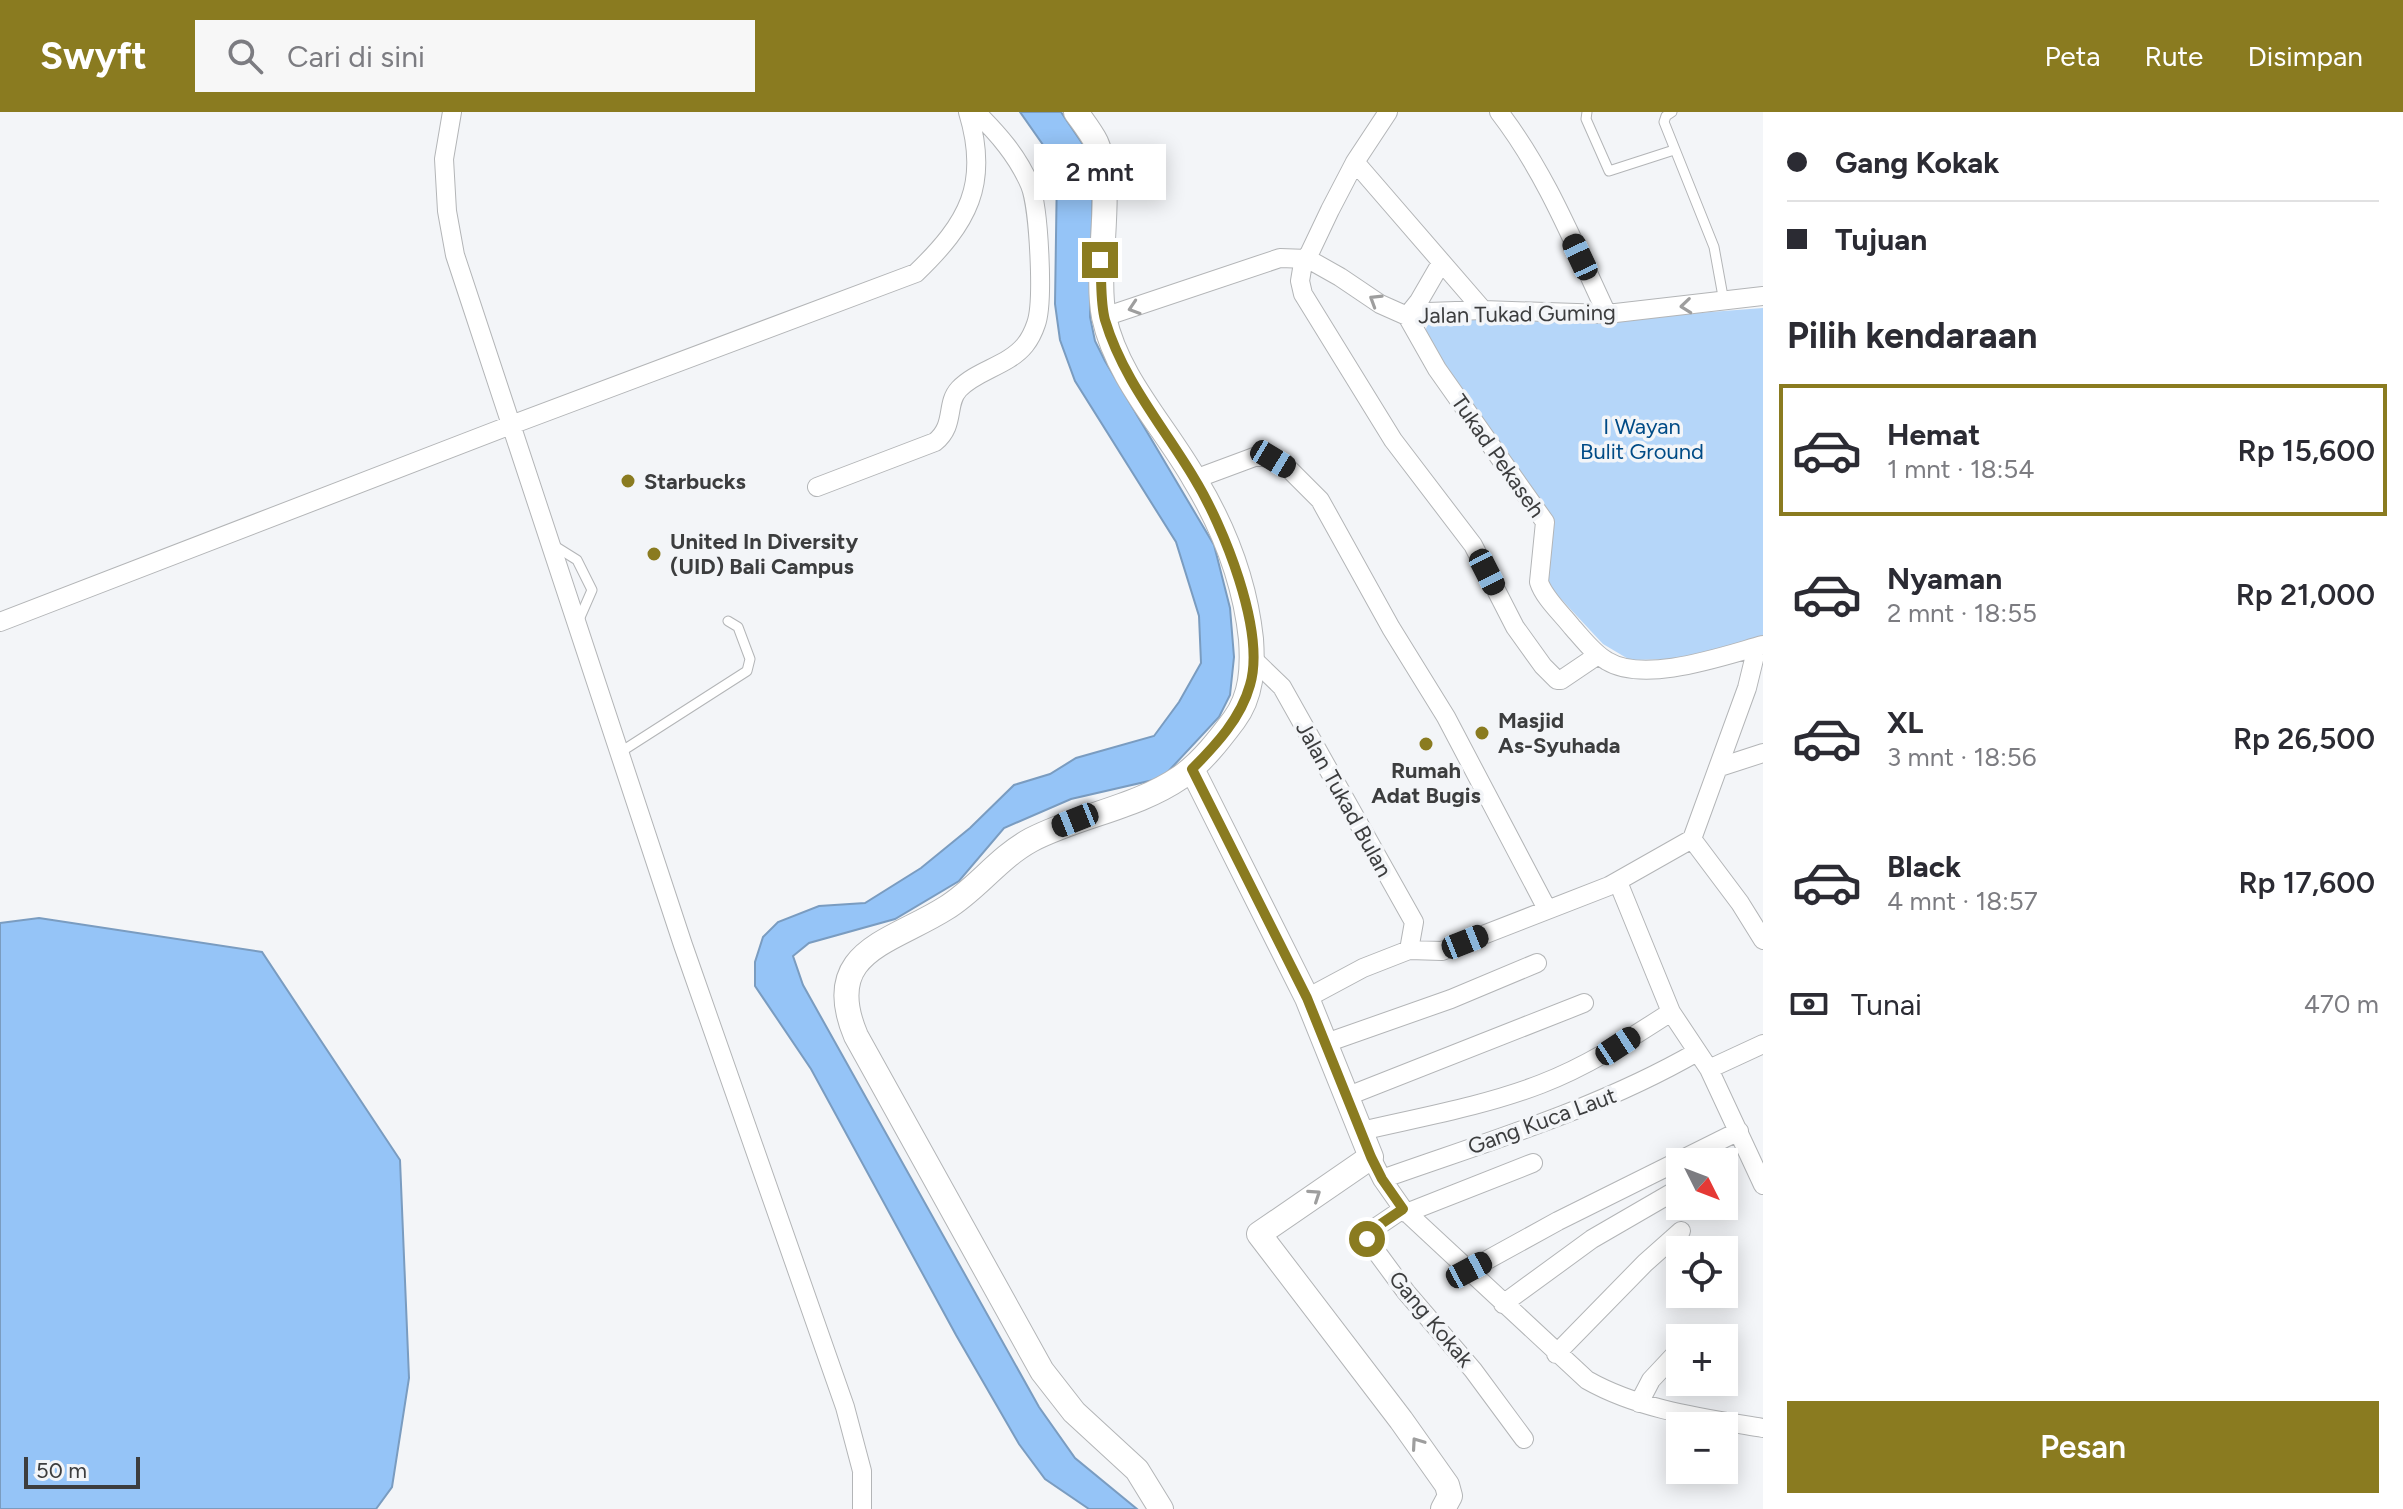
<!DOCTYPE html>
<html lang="id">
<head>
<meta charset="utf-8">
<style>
  body { margin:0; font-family:Figtree,sans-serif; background:#f7f7f7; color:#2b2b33; height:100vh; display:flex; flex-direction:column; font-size:30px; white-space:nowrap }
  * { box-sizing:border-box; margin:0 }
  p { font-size:26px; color:#7c7c81 }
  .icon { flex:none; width:44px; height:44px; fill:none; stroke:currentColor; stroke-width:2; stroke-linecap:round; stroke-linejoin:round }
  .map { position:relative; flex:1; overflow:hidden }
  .side { display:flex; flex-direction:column; background:#fff; width:640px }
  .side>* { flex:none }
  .guide { display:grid; align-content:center; height:176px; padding:0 24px; background:#fff }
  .needle { width:52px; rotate:132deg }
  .buttons { position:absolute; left:1666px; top:1036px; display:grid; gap:16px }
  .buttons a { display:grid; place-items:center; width:72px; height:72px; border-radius:0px; background:#fff; box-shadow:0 4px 20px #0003; font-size:40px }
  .scale { position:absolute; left:24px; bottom:20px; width:116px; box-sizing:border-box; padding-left:8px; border:4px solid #3c3d3e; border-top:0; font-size:22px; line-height:28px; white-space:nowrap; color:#3c3d3e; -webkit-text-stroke:6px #f3f5f8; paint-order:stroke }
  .end { position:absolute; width:36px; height:36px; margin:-18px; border:10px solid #8a7b20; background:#fff; box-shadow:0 0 0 4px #fff }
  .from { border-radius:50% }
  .bubble { position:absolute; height:56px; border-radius:0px; background:#fff; box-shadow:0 4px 20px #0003; font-size:26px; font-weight:600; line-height:56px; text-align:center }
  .car { position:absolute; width:24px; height:48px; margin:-24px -12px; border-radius:10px; box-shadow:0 0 6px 2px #0007; background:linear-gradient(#222 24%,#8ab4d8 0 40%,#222 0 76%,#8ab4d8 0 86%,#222 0) }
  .guide b { display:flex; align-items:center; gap:28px; height:76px; font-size:30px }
  .guide b+b { border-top:2px solid #e1e1e2 }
  .guide i { width:20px; height:20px; background:#2b2b33 }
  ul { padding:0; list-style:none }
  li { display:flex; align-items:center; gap:24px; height:132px; margin:0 16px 12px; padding:0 8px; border:4px solid transparent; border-radius:0px }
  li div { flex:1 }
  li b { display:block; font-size:30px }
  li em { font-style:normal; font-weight:600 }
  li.active { border-color:#8a7b20 }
  li>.icon { width:72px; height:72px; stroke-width:1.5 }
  h2 { padding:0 24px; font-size:36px; line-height:96px }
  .pay { display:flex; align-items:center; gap:20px; height:88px; padding:0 24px; font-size:30px }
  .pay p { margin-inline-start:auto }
  .button { display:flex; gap:16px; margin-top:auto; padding:16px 24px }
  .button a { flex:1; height:92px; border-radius:0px; background:#8a7b20; color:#fff; font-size:32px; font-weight:600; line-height:92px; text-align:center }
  header { display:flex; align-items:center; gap:48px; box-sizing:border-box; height:112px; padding:0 40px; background:#8a7b20; color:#fff }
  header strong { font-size:38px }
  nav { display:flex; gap:44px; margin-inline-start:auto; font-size:28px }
  .search { width:560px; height:72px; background:#f7f7f7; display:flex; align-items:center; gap:20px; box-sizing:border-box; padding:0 28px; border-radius:0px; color:#7c7c81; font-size:30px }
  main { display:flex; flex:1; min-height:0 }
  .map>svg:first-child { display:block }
</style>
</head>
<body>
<header>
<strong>Swyft</strong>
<div class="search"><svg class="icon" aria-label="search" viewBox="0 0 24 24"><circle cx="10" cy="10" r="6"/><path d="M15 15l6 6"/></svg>Cari di sini</div>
<nav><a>Peta</a><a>Rute</a><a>Disimpan</a></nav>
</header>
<main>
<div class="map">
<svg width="1763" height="1397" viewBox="0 0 1763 1397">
  <rect width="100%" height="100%" fill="#f3f5f8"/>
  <!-- green -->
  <path fill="#b5d6f9" d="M 1763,196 L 1763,526 L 1678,547 L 1630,548 L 1603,532 L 1548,473 L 1553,412 L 1425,227 C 1424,217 1427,212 1436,206 L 1605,208 Z"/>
  <!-- water -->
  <path fill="#95c4f7" stroke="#7a9cc0" stroke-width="2" d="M 1020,0 L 1061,0 L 1086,37 L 1093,60 L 1090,205 L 1095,229 L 1105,249 L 1214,433 L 1230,496 L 1234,545 L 1230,583 L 1219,605 L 1162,666 L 1071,687 L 1004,716 L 959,769 L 895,807 L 809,831 L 793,844 L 803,873 L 1039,1295 L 1075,1346 L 1137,1397 L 1089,1397 L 1045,1367 L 1019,1332 L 956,1223 L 811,957 L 755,874 L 755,850 L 763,825 L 778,810 L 819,794 L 865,791 L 921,756 L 970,716 L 1014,673 L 1050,662 L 1076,646 L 1154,624 L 1179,590 L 1201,551 L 1199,504 L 1176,430 L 1075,269 L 1060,228 L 1055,192 L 1057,58 L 1048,40 Z
    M 39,806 L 262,840 L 400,1048 L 409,1266 L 392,1375 L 376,1397 L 0,1397 L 0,811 Z"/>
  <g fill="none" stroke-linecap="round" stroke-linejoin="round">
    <defs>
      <path id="lane" d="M 1587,0 L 1586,7 L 1609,59 L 1674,38
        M 1672,0 L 1666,4 L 1664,10 L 1714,135 L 1724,190
        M 553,433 L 577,448 L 592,478 L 578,510
        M 619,641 L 747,559 L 750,547 L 738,515 L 728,509"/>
      <path id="street" d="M 452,0 L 444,47 L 447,99 L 455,143 L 683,833 L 845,1295 L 862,1359 L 862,1397
        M 1388,0 L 1355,50 L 1330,98 L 1302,157 L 1300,169 L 1303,182 L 1393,328 L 1473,433 L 1515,515 L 1543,554 L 1557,568 L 1561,568 L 1598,543
        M 1499,0 C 1546,61 1574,132 1607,202
        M 1355,50 L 1483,198
        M 1441,151 L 1419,189 L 1407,204 L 1437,257 L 1545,410 L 1539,470 C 1544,486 1562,502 1572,515 C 1583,527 1593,541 1607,549 C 1645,572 1723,544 1763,533
        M 1104,205 L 1280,146 L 1308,147 L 1340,165 L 1380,192 L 1407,204 L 1428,200 L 1483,198 L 1607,202 L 1763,184
        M 1195,367 L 1257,344 L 1273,347 L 1289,357 L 1320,388 L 1391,516 L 1446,605 L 1547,797
        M 817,375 L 935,330 C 956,313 945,292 959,277 C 977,258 1008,254 1025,233 C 1029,228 1034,218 1036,212 C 1044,190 1039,95 1030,73 C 1017,43 998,22 976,0
        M 0,510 L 511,313 L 916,161 C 968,111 990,72 968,0
        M 1252,546 L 1282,575 L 1414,810 L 1409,838
        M 1720,655 L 1763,641
        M 1692,727 L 1740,791 L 1763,828
        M 1618,770 L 1671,900 L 1709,957 L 1763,1073
        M 1307,886 L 1363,856 L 1409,838 L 1442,839 L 1609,774 L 1692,727 L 1747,576 L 1757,535
        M 1326,931 L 1451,887 L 1537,851
        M 1709,957 L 1763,932
        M 1348,984 L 1584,891
        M 1361,1019 C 1421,1005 1484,994 1541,972 C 1588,954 1629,927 1671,900
        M 1371,1045 L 1382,1067 L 1403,1097 L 1587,1268 C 1640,1298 1703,1306 1763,1316
        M 1382,1067 C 1489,1029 1598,997 1697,940
        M 1403,1097 L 1369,1120 L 1367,1127 L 1406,1180 L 1473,1258 L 1524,1327
        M 1406,1101 L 1533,1051
        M 1469,1158 L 1558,1109 L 1739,1019
        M 1503,1192 L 1592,1127 L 1680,1076
        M 1689,1226 L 1692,1223
        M 1556,1242 L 1645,1151 L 1681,1119
        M 1639,1291 L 1651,1268 L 1680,1237"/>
      <path id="secondary" d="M 1076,0 C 1083,10 1091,20 1096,30 C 1116,73 1094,154 1104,205 C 1117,266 1165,315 1195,368 C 1224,416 1245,471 1251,527 C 1253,555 1252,584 1234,608 C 1219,628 1202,650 1181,665 C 1136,696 1079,703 1031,728 C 998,746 977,777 946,796 C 891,831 820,839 856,924 L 1042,1259 L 1074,1300 L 1137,1358 L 1161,1397
        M 1192,657 L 1307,886 L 1371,1045 L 1259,1122 L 1401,1308 L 1447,1373 L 1450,1384 L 1443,1397"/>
    </defs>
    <!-- lane casing -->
    <use href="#lane" stroke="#b3b5b7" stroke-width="11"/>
    <!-- street casing -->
    <use href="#street" stroke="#b3b5b7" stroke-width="20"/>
    <!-- secondary casing -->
    <use href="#secondary" stroke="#b3b5b7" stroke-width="26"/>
    <!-- lane -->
    <use href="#lane" stroke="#fff" stroke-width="9"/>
    <!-- street -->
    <use href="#street" stroke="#fff" stroke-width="18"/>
    <!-- secondary -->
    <use href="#secondary" stroke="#fff" stroke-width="24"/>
  </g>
  <!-- one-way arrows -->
  <defs><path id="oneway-chevron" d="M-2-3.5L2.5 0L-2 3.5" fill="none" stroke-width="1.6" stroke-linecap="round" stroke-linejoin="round" transform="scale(2)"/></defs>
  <g stroke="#9e9e9e">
    <use href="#oneway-chevron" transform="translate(1375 188) rotate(-148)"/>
    <use href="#oneway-chevron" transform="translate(1686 194) rotate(174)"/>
    <use href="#oneway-chevron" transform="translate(1134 196) rotate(162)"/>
    <use href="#oneway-chevron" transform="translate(1315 1083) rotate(-34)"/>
    <use href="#oneway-chevron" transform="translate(1417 1331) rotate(-125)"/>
  </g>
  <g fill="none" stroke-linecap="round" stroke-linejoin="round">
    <!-- route -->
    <path stroke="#8a7b20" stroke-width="10" d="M 1100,148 C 1102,167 1100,190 1105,208 C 1123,268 1163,314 1194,366 C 1223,413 1266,519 1250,573 C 1241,606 1216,633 1192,657 L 1307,886 L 1371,1045 L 1382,1067 L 1403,1097 L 1369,1120 L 1367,1127"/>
  </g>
  <!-- markers -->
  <g fill="#8a7b20" stroke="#f3f5f8" stroke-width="3">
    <circle cx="628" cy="369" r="8"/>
    <circle cx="654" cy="442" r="8"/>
    <circle cx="1482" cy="621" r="8"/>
    <circle cx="1426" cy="632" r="8"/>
  </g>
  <g text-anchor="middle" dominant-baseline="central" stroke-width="7" stroke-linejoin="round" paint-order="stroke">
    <!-- street labels -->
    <g font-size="22" fill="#3c3d3e" stroke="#f3f5f8">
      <text transform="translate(1517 202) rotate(-1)">Jalan Tukad Guming</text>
      <text transform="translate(1498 344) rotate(55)">Tukad Pekaseh</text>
      <text transform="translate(1344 687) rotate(61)">Jalan Tukad Bulan</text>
      <text transform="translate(1542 1009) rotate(-20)">Gang Kuca Laut</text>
      <text transform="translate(1431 1207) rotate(50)">Gang Kokak</text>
    </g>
    <!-- park labels -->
    <g font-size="22" fill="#004b86" stroke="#f3f5f8">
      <text x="1642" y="314">I Wayan<tspan x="1642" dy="25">Bulit Ground</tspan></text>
    </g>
    <!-- poi labels -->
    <g font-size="22" font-weight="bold" fill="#3c3d3e" stroke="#f3f5f8" text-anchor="start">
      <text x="644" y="369">Starbucks</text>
      <text x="670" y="429">United In Diversity<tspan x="670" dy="25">(UID) Bali Campus</tspan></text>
      <text x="1498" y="608">Masjid<tspan x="1498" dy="25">As-Syuhada</tspan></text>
      <text x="1426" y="658" text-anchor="middle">Rumah<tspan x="1426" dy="25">Adat Bugis</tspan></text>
    </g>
  </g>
</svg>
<div class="buttons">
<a><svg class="needle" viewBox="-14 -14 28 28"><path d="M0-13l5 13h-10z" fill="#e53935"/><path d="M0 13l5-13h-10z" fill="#7c7c81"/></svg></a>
<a><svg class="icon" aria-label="locate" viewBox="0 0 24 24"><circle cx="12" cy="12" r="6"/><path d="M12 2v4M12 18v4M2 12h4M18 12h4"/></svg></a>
<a>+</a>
<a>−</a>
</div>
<div class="scale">50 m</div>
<i class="end from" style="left:1367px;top:1127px"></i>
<i class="end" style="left:1100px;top:148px"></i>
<div class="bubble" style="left:1034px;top:32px;width:132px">2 mnt</div>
<i class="car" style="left:1580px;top:145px;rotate:335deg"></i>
<i class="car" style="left:1273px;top:347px;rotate:121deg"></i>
<i class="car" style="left:1487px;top:460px;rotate:153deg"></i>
<i class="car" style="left:1075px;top:708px;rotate:248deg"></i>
<i class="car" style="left:1465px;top:830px;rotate:68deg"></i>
<i class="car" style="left:1618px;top:934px;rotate:57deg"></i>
<i class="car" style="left:1469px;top:1158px;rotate:62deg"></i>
</div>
<section class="side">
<div class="guide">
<b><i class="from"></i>Gang Kokak</b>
<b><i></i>Tujuan</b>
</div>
<h2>Pilih kendaraan</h2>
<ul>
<li class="active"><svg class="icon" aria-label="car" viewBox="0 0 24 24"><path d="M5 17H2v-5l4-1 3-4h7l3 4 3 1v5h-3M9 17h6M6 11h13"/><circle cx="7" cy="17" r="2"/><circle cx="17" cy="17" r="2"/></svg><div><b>Hemat</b><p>1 mnt · 18:54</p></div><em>Rp 15,600</em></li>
<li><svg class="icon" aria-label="car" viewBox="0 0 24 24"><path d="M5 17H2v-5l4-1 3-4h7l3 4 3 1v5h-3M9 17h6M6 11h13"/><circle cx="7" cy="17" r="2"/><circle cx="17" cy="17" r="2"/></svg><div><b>Nyaman</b><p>2 mnt · 18:55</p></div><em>Rp 21,000</em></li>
<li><svg class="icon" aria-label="car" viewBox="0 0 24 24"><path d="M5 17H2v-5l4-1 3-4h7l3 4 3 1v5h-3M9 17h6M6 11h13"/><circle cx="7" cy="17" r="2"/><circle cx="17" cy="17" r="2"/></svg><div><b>XL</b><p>3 mnt · 18:56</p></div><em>Rp 26,500</em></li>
<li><svg class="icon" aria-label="car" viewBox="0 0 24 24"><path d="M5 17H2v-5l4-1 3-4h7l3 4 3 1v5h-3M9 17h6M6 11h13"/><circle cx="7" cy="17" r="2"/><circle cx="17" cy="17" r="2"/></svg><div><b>Black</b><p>4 mnt · 18:57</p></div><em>Rp 17,600</em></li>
</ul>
<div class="pay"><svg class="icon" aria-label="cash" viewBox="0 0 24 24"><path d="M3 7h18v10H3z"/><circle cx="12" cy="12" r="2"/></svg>Tunai<p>470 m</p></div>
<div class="button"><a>Pesan</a></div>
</section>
</main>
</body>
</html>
